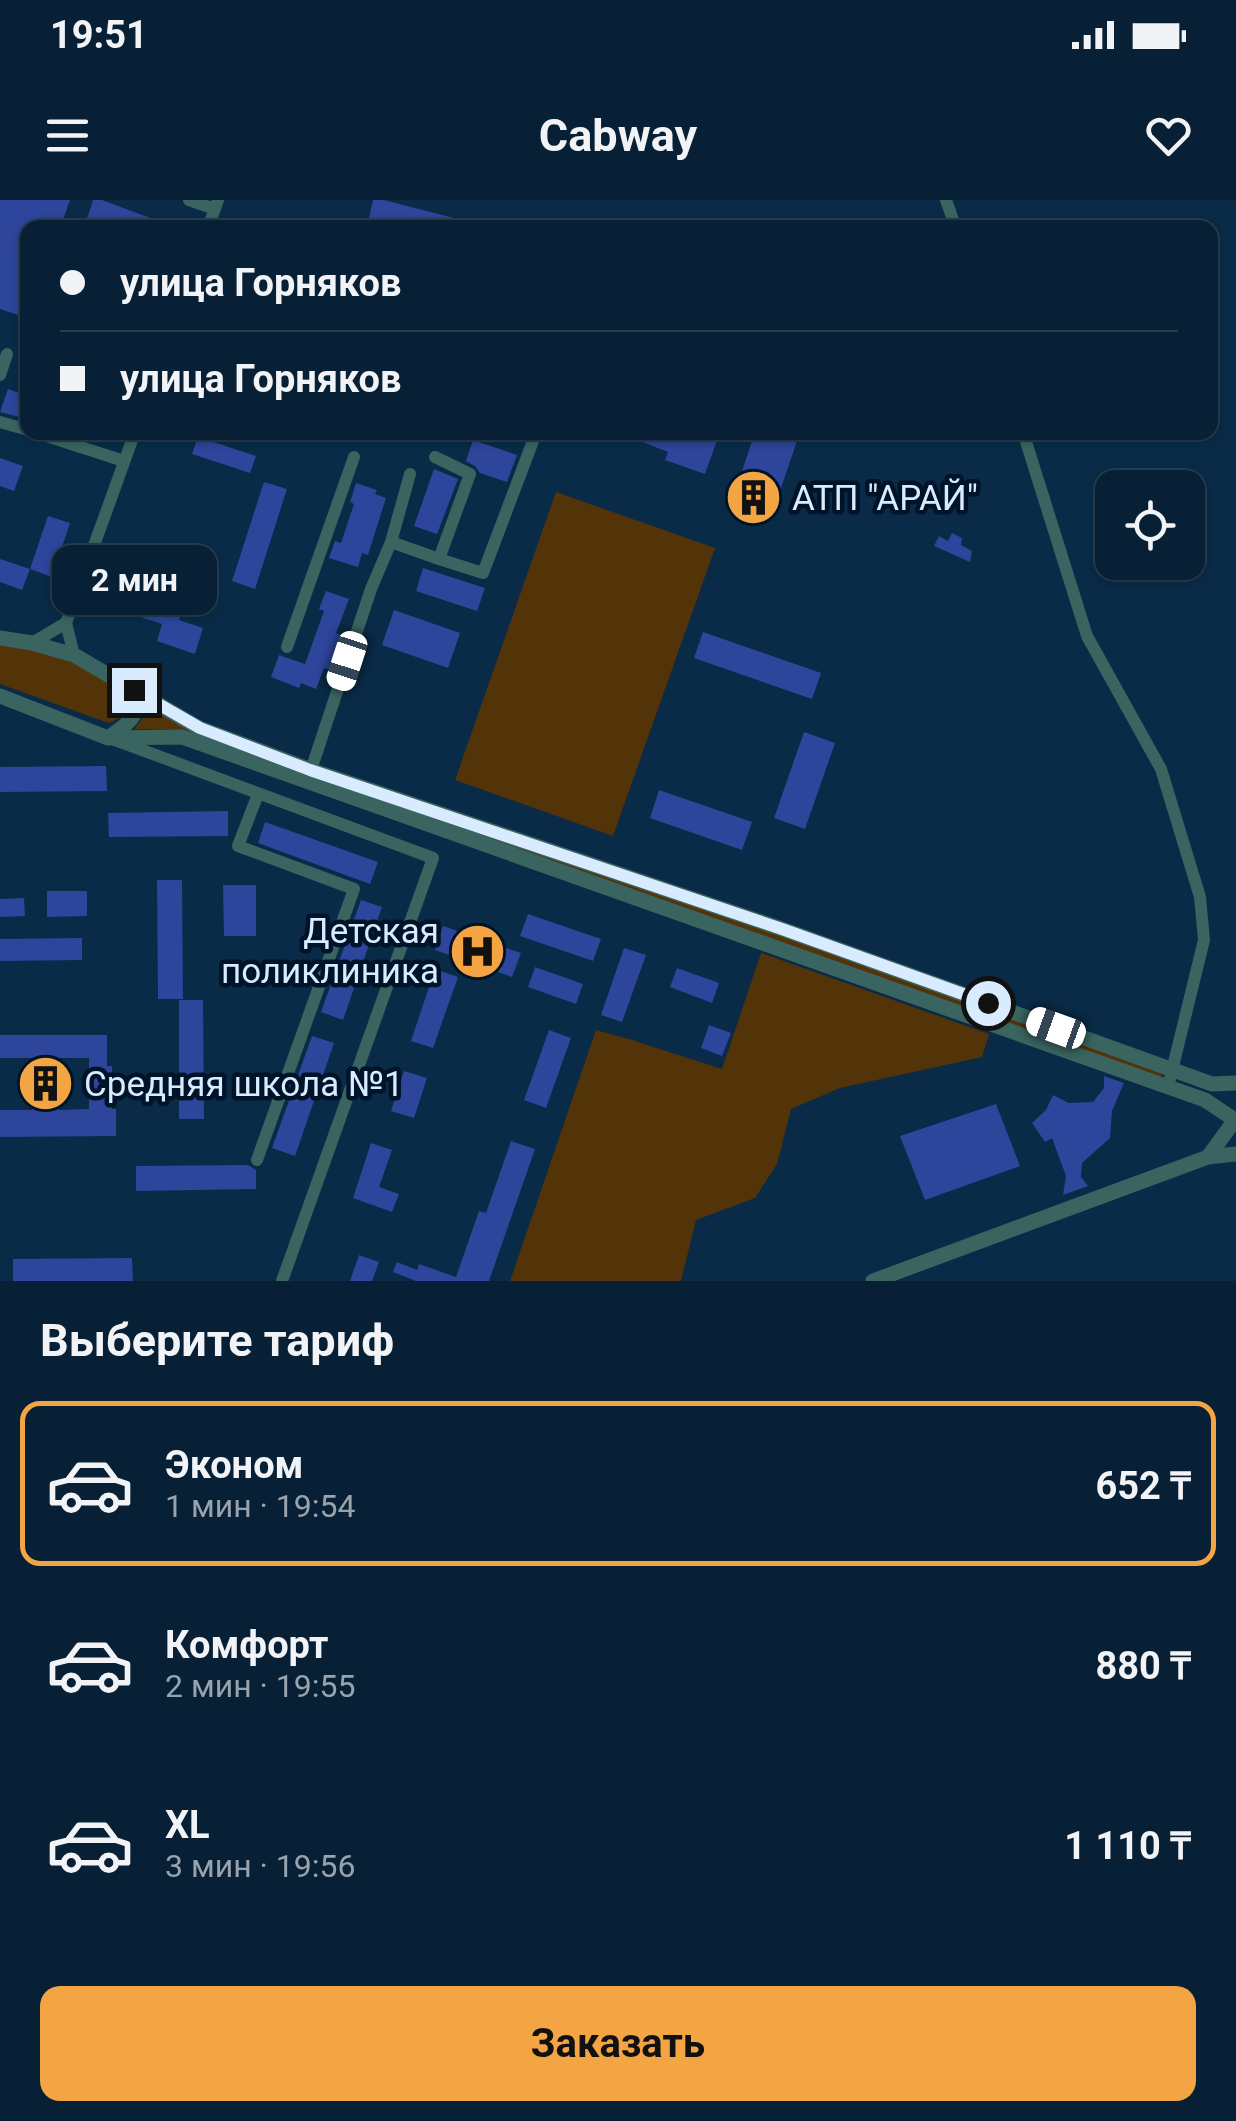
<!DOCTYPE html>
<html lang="ru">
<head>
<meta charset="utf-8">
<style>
  body { margin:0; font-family:Roboto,sans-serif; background:#152d41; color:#f1f3f6; height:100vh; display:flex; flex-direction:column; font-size:38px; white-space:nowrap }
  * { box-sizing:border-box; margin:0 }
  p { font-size:32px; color:#98a3ad }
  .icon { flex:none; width:55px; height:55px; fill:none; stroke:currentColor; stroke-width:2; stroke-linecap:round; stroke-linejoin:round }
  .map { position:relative; height:1081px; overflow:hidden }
  .details { display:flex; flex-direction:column; background:#072035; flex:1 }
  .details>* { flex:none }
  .guide { position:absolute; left:20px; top:20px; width:1198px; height:220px; border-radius:20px; box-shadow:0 2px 8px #0004,0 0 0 2px #283e50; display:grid; align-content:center; height:220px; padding:0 40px; background:#072035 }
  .controls { position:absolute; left:1095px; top:270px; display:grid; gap:20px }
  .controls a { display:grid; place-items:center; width:110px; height:110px; border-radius:20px; background:#072035; box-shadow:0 2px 8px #0004,0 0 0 2px #283e50; font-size:50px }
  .end { position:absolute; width:45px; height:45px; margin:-22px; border:12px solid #d9ebfe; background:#111; box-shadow:0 0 0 5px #111 }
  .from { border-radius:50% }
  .bubble { position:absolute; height:70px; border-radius:20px; background:#072035; box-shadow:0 2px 8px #0004,0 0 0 2px #283e50; font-size:32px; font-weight:700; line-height:70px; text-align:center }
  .car { position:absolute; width:30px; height:60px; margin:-30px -15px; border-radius:12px; box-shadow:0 0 8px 2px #0007; background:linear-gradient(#fff 24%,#345 0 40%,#fff 0 76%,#345 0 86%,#fff 0) }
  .guide b { display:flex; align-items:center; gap:35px; height:95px; font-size:38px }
  .guide b+b { border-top:2px solid #283e50 }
  .guide i { width:25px; height:25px; background:#f1f3f6 }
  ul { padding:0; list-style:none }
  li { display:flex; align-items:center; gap:30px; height:165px; margin:0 20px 15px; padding:0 20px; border:5px solid transparent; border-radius:20px }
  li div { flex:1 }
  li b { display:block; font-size:38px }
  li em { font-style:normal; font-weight:700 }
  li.current { border-color:#f3a443 }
  li>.icon { width:90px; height:90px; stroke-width:1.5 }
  h2 { padding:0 40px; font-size:45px; line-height:120px }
  .action { display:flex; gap:20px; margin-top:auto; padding:20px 40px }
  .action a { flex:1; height:115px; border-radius:20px; background:#f3a443; color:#111; font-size:40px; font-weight:700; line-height:115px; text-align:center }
  .status { display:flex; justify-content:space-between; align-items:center; height:70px; padding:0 50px; background:#072035; direction:ltr }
  .status svg { height:28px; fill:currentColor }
  header { display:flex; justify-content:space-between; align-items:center; height:130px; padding:0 40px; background:#072035; font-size:45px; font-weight:700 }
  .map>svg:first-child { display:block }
</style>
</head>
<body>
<div class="status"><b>19:51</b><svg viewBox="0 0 49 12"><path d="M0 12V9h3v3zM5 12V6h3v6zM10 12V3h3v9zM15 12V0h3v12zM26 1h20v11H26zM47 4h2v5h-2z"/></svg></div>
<header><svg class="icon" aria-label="menu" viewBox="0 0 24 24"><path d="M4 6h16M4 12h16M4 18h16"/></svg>Cabway<svg class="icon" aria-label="heart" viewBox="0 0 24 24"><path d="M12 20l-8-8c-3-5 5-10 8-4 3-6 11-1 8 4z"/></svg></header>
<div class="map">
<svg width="1236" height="1081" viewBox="0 0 1236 1081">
  <rect width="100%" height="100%" fill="#092b47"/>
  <!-- green -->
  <path fill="#533308" d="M 556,292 L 715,348 L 613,636 L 455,580 Z
    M 0,441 L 62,456 L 125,493 L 127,501 L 124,516 L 109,523 L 103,521 L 0,484 Z
    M 148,496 L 191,525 L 1162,872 L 1163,875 L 1158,878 L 184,530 L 134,529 L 146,514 Z
    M 761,753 L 989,834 L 982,857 L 840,888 L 791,909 L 777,964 L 755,998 L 696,1020 L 681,1081 L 510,1081 L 596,830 L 632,840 L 722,869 Z"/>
  <!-- building -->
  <path fill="#2d459a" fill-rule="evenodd" d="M 0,0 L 70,0 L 60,28 L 28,28 L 28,118 L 0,109 Z
    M 93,0 L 102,0 L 177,28 L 84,28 Z
    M 373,0 L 384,0 L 477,24 L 477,28 L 404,28 L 369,18 Z
    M 8,189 L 28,196 L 28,219 L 0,212 Z
    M 617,232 L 720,232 L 705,274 L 665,260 L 668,252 Z
    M 755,232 L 800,232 L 778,297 L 780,297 L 774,316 L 725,299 L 731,281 L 738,283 Z
    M 198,237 L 256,256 L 250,273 L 192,254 Z
    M 473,240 L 517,255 L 507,282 L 480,273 L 475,266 L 466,261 Z
    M 0,258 L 23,266 L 14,291 L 0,286 Z
    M 434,269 L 458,279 L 437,334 L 414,326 Z
    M 264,282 L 287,289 L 255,389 L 232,381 Z
    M 356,283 L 377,290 L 375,294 L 386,298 L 368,355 L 362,353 L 358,367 L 329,358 L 335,341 L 341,343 L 354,304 L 350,302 Z
    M 48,316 L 70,323 L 52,377 L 30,369 Z
    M 952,333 L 962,338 L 961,345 L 972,351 L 970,362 L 934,346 L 939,336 L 948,341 Z
    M 0,359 L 30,369 L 22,390 L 0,382 Z
    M 423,368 L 485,388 L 477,411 L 416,391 Z
    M 142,390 L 184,404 L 179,420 L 203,428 L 195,454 L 157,441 L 162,424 L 134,415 Z
    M 326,391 L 349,399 L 336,433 L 343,436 L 330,470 L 324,468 L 316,489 L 301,483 L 299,488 L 271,477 L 279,455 L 305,464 L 324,411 L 319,409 Z
    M 394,410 L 460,433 L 448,468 L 382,445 Z
    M 703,432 L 821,473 L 812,499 L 694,458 Z
    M 804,532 L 835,543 L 805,629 L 774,618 Z
    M 106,566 L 107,591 L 0,592 L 0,567 Z
    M 659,590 L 752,622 L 742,650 L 650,618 Z
    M 228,611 L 228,636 L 109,637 L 108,613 Z
    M 265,622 L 378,662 L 370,684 L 258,643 Z
    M 157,680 L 182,680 L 183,799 L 158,799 Z
    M 223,685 L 256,685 L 256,736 L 224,736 Z
    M 47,691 L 87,691 L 87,716 L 47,717 Z
    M 24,698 L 25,716 L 0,717 L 0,699 Z
    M 361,700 L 382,707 L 343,820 L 321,812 Z
    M 528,714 L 601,739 L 593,761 L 520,736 Z
    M 443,726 L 521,753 L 512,777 L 435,750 Z
    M 82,738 L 82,760 L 0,761 L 0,739 Z
    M 624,748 L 646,755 L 622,822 L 601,815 Z
    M 535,767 L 583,784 L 576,804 L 528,787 Z
    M 677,768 L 719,783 L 712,803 L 670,787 Z
    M 435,769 L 458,777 L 433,848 L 411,841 Z
    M 179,800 L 203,800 L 204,919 L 179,919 Z
    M 709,825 L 731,833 L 722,856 L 701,848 Z
    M 549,830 L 571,838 L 546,908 L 524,900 Z
    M 0,835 L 107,835 L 107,866 L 112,866 L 112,909 L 116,909 L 116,936 L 0,937 L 0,910 L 32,910 L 32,858 L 0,858 ZM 59,858 L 89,858 L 89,909 L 59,910 Z
    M 312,836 L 334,843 L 295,956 L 272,948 Z
    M 404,871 L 427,878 L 414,918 L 391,911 Z
    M 1104,876 L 1124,883 L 1112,911 L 1110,938 L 1082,963 L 1081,977 L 1088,986 L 1063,995 L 1066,976 L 1052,938 L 1045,942 L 1032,923 L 1046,910 L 1053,895 L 1069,903 L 1093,902 L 1104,888 Z
    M 996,904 L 1020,966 L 925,1000 L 900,936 Z
    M 511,941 L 535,949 L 489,1081 L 416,1081 L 393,1072 L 397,1062 L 417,1070 L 419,1064 L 456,1077 L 479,1011 L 486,1013 Z
    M 371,943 L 392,950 L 379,987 L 399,994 L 392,1012 L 353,998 Z
    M 248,965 L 256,970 L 256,989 L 136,991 L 136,966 Z
    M 359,1055 L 379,1062 L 372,1081 L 350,1081 Z
    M 132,1058 L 133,1081 L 13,1081 L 13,1059 Z"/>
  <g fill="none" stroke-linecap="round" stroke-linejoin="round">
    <!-- minor -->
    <path stroke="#396460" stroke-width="12" d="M 189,0 L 215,9
      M 946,0 L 956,28
      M 208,28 L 218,0
      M 0,175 L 7,154
      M 0,222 L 28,230
      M 34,232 L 124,261
      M 1023,232 L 1087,436 L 1161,569 L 1200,697 L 1204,740 L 1168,887
      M 391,342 L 439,359 L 470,274 L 435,257
      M 439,359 L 483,373 L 533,241
      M 32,443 L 66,423
      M 287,447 L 354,257
      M 74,455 L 66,423 L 135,232
      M 115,540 L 433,658 L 282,1081
      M 311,570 L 371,389 L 391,342 L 410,274
      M 257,960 L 354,689 L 238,646 L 258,594"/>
    <!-- tertiary -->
    <path stroke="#396460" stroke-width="15" d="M 0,438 L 32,443 L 74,455 L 199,528 L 311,570 L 782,729 L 1212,884 L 1236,883
      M 0,496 L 108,538 C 126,525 144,515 134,490
      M 108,538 L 182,537 L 1205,900 L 1235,920 L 1208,957
      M 873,1081 L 1208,957 L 1236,954"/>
  </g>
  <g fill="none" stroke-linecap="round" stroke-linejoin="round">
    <!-- route -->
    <path stroke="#d9ebfe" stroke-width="12" d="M 134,490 L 200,528 L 310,570 L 782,729 L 988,803"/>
  </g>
  <!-- icons -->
  <defs>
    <symbol id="building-disc" viewBox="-11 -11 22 22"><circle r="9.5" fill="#f3a443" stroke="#001328"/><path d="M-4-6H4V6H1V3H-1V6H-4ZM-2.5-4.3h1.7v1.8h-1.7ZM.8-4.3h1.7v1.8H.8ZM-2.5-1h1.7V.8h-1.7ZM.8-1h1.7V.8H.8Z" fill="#111"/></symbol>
    <symbol id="hospital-disc" viewBox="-11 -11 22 22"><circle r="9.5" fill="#f3a443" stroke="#001328"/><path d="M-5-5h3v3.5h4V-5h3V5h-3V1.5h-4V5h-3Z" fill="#111"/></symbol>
  </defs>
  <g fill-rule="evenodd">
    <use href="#building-disc" x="722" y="266" width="63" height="63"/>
    <use href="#hospital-disc" x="446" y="720" width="63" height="63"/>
    <use href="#building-disc" x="14" y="852" width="63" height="63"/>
  </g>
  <g text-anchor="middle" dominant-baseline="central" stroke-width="9" stroke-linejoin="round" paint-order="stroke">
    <!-- poi labels -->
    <g font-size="35" fill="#d9ebfe" stroke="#001328" text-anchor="start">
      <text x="792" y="298">АТП "АРАЙ"</text>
      <text x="439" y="731" text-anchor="end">Детская<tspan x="439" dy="40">поликлиника</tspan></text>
      <text x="84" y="884">Средняя школа №1</text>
    </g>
  </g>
</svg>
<div class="controls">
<a><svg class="icon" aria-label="locate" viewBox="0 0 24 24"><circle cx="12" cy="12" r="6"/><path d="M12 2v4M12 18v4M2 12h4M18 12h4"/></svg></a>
</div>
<i class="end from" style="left:988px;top:803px"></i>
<i class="end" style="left:134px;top:490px"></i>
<div class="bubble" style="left:52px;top:345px;width:165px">2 мин</div>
<i class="car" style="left:347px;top:461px;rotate:198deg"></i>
<i class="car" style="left:1056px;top:828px;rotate:290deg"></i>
<div class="guide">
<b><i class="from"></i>улица Горняков</b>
<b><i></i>улица Горняков</b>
</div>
</div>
<section class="details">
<h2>Выберите тариф</h2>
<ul>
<li class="current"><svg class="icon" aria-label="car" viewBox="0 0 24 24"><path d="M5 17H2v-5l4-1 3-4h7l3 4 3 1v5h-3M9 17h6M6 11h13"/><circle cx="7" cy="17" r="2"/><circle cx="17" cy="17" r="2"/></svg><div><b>Эконом</b><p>1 мин · 19:54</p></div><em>652 ₸</em></li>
<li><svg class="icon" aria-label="car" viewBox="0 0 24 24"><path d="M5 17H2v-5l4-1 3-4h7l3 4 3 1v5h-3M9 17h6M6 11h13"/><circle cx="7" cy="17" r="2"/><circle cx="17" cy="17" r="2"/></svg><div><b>Комфорт</b><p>2 мин · 19:55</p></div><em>880 ₸</em></li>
<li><svg class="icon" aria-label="car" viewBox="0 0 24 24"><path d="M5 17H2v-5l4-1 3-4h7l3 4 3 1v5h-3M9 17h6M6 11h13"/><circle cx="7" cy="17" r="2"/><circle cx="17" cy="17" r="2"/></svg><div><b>XL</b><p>3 мин · 19:56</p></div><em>1 110 ₸</em></li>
</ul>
<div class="action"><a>Заказать</a></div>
</section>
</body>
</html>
